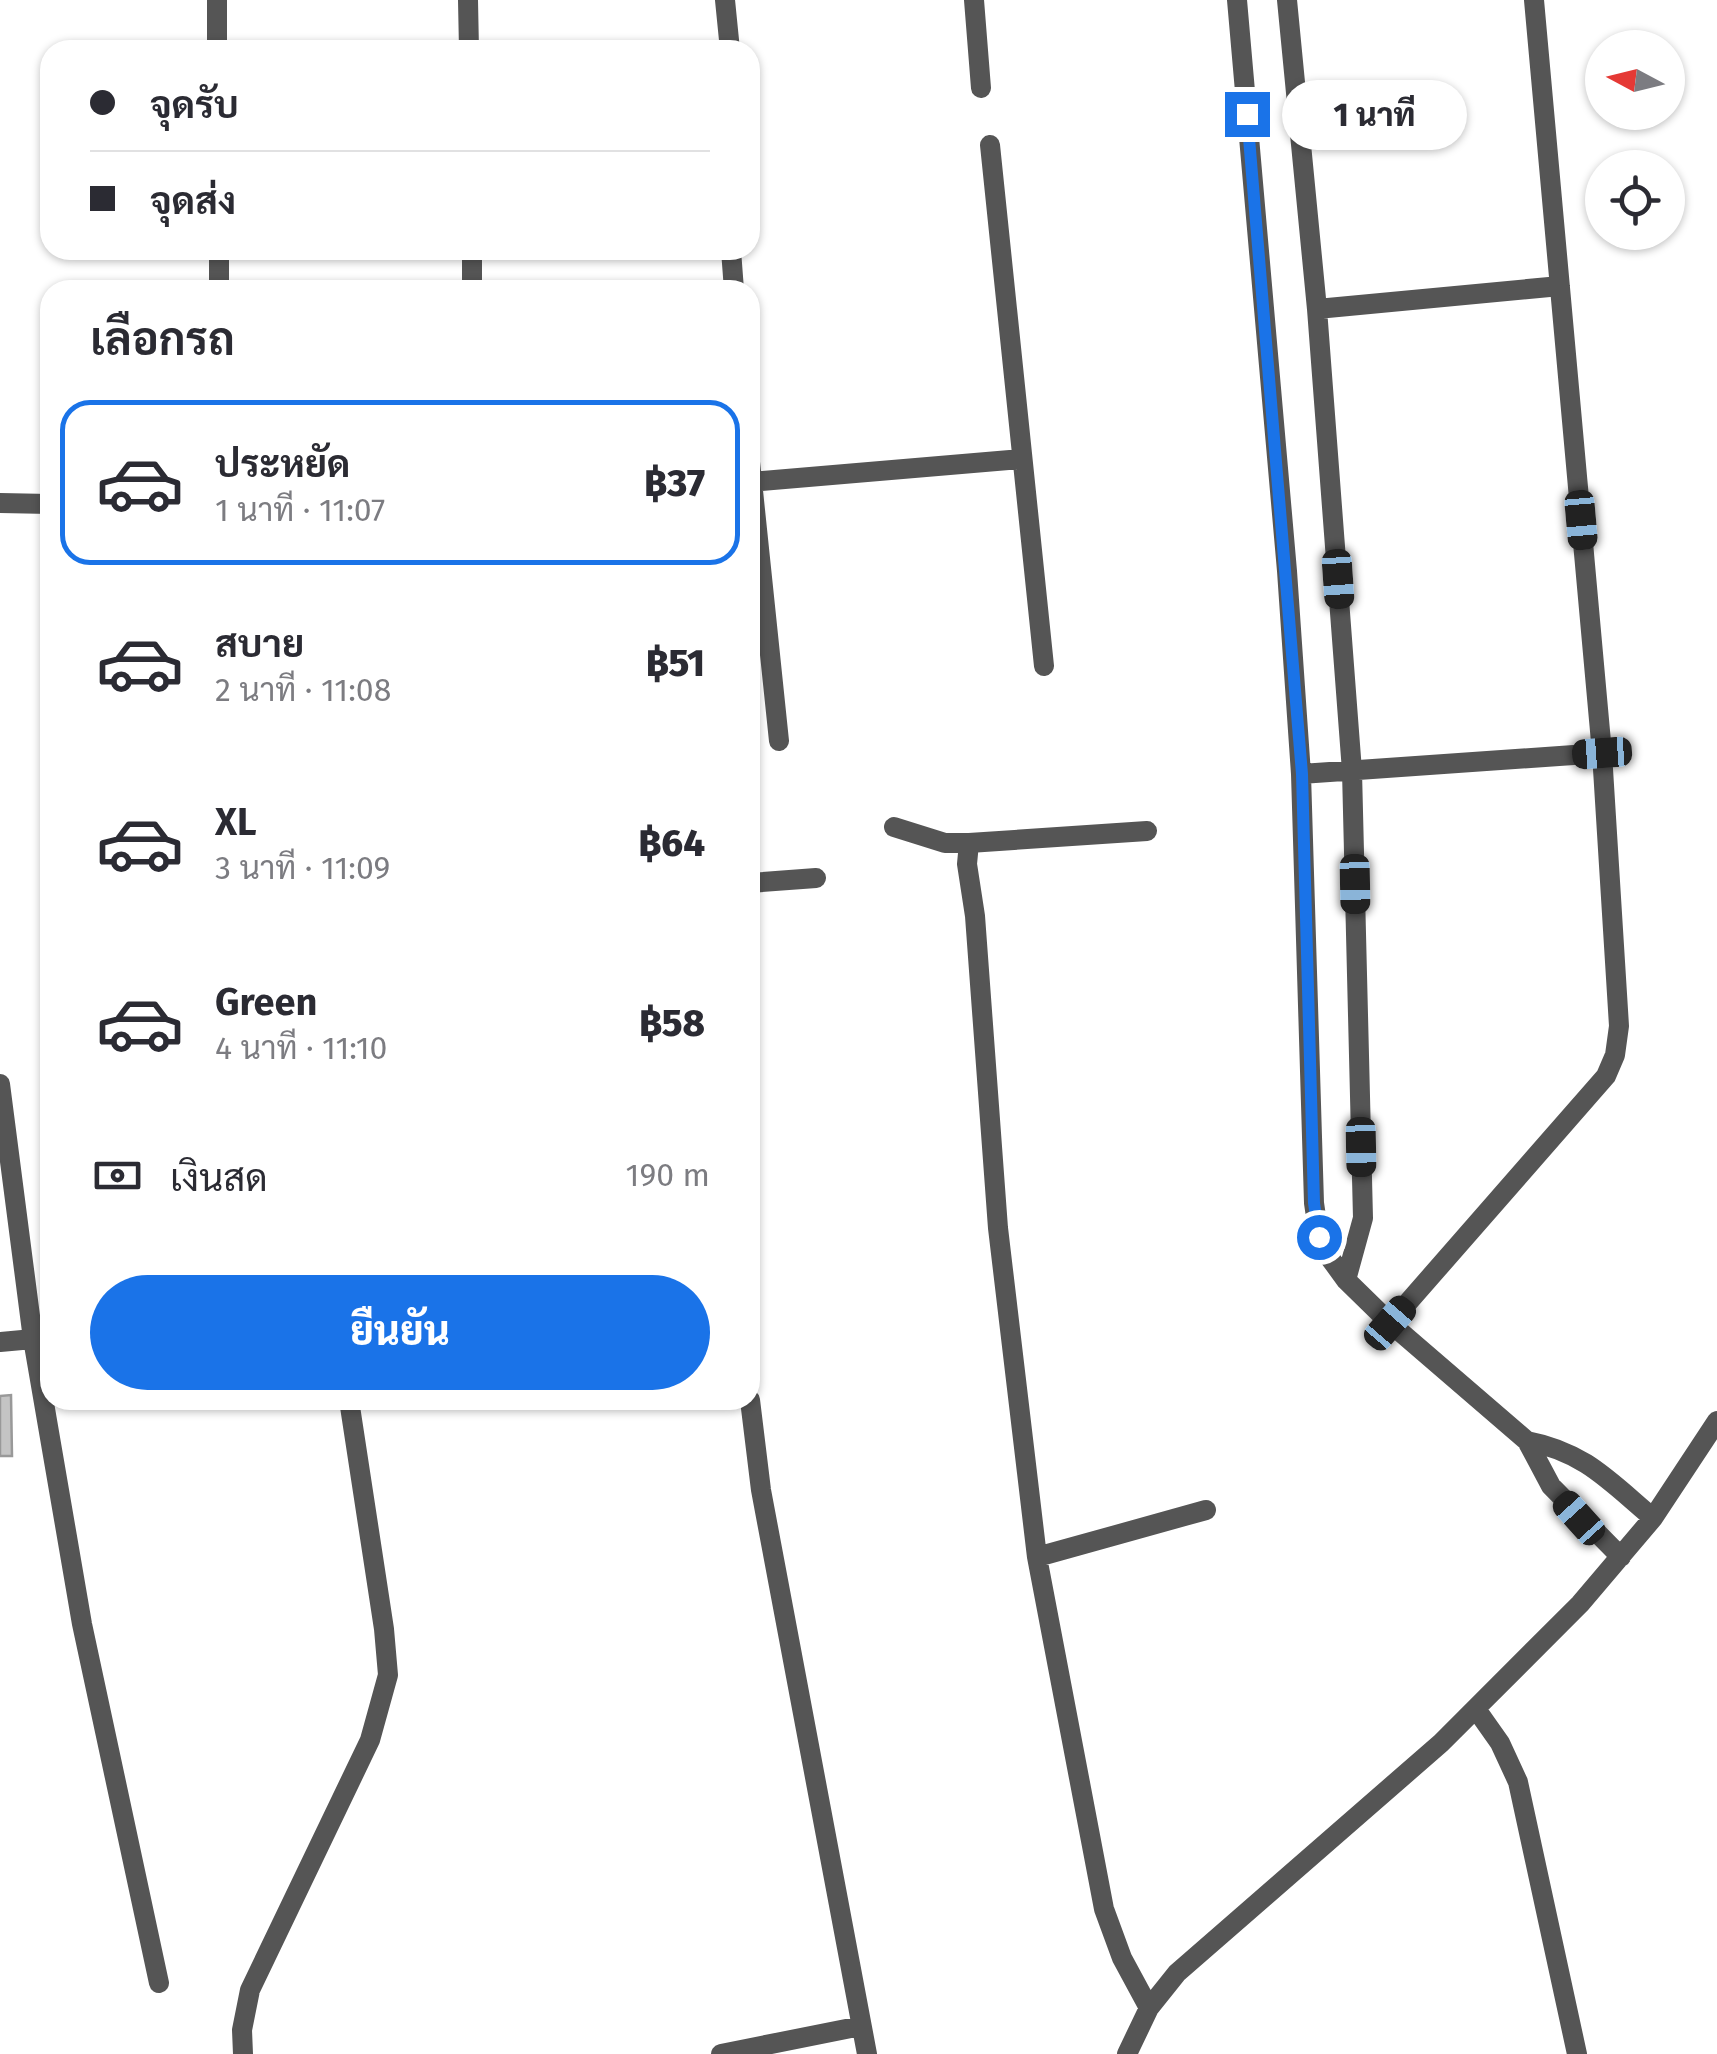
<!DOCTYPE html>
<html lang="th">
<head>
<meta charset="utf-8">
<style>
  body { margin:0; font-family:"Fira Sans",Sarabun,sans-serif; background:#f2f2f3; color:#2b2b33; height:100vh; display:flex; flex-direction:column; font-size:38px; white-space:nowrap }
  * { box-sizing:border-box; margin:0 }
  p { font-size:32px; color:#7c7c81 }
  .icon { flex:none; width:55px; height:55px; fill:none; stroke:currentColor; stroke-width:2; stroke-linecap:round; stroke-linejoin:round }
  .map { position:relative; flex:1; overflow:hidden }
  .panel { position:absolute; left:40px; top:280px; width:720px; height:1130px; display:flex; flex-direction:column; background:#fff; border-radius:30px; box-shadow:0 2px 8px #0004 }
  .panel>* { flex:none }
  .top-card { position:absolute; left:40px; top:40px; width:720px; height:220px; border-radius:30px; box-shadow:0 2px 8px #0004; display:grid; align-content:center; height:220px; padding:0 50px; background:#fff }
  .needle { width:65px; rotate:277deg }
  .buttons { position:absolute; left:1585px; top:30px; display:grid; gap:20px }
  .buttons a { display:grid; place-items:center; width:100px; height:100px; border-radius:50%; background:#fff; box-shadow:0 2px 8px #0004; font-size:50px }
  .end { position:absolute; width:45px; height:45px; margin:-22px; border:12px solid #1a73e8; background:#fff; box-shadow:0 0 0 5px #fff }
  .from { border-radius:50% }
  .bubble { position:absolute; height:70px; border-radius:35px; background:#fff; box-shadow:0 2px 8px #0004; font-size:32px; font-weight:800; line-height:70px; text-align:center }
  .car { position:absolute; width:30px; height:60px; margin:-30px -15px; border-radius:12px; box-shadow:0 0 8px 2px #0007; background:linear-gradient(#222 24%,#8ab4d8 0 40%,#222 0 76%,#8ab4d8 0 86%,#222 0) }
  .top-card b { display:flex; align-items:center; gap:35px; height:95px; font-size:38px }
  .top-card b+b { border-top:2px solid #e1e1e2 }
  .top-card i { width:25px; height:25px; background:#2b2b33 }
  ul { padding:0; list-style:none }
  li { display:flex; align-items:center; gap:30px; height:165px; margin:0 20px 15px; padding:0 30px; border:5px solid transparent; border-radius:30px }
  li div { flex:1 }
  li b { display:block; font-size:38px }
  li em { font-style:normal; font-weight:800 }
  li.active { border-color:#1a73e8 }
  li>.icon { width:90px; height:90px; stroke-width:1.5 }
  h2 { padding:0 50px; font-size:45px; line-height:120px }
  .pay { display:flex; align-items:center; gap:25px; height:110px; padding:0 50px; font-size:38px }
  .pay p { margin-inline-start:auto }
  .cta { display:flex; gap:20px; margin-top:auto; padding:20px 50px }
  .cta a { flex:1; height:115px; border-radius:60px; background:#1a73e8; color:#fff; font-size:40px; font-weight:800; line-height:115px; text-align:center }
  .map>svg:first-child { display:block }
</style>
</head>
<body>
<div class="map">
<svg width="1717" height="2054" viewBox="0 0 1717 2054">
  <rect width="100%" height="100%" fill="#fff"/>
  <!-- building -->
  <path fill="#c4c4c4" stroke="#999" stroke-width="2.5" d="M 11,1395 L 12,1456 L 0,1456 L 0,1396 Z"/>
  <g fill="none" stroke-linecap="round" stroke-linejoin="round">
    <!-- minor -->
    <path stroke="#555" stroke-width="20" d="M 217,0 L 217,50
      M 468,0 L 469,50
      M 725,0 L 730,50
      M 974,0 L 981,88
      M 1237,0 L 1287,571 L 1301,774 L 1314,1203 L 1319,1237 L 1327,1254 L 1346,1280 L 1390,1323 L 1527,1441 L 1551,1486 L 1621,1557
      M 1287,0 L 1317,309 L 1352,771 L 1363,1218 L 1346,1280
      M 990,145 L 1044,666
      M 219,250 L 219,290
      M 472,250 L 472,290
      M 731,250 L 734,290
      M 1317,309 L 1560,286
      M 750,462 L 779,741
      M 750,482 L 1020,459
      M 0,503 L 50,504
      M 1301,774 L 1602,753
      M 894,827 L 945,843 L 969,843 L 967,864 L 975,916 L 998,1228 L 1037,1557 L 1104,1909 L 1122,1958 L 1149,2008
      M 969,843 L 1147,831
      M 750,883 L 816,878
      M 0,1084 L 33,1339 L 82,1624 L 159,1983
      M 1390,1323 L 1606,1076 L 1615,1055 L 1619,1026 L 1602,753 L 1534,0
      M 0,1342 L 33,1339
      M 750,1400 L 761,1490 L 867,2054
      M 1527,1441 C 1585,1452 1610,1482 1653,1518
      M 1037,1557 L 1206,1510
      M 1476,1709 L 1500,1743 L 1518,1782 L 1577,2054
      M 243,2054 L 242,2030 L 250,1990 L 370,1740 L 388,1675 L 384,1629 L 349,1400
      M 721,2054 L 861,2026
      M 1127,2054 L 1149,2008 L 1177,1973 L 1441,1743 L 1580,1604 L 1653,1518 L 1717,1421"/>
  </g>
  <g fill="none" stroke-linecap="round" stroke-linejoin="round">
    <!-- route -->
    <path stroke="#1a73e8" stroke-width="12" d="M 1247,114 L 1302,774 L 1314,1203 L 1319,1237"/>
  </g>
</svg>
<div class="buttons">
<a><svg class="needle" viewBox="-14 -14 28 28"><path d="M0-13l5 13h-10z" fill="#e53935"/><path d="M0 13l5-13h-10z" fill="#7c7c81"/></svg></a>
<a><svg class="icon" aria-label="locate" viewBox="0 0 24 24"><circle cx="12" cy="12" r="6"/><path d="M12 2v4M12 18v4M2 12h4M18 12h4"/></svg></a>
</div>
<i class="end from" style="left:1319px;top:1237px"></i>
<i class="end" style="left:1247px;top:114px"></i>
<div class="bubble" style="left:1282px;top:80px;width:185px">1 นาที</div>
<i class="car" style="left:1581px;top:520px;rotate:175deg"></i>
<i class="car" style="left:1338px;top:579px;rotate:176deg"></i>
<i class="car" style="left:1602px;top:753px;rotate:266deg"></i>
<i class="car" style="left:1355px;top:884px;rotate:179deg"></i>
<i class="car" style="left:1361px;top:1147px;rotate:179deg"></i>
<i class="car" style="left:1390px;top:1323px;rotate:41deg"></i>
<i class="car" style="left:1579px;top:1518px;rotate:318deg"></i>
<div class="top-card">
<b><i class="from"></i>จุดรับ</b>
<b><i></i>จุดส่ง</b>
</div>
<section class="panel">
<h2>เลือกรถ</h2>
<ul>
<li class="active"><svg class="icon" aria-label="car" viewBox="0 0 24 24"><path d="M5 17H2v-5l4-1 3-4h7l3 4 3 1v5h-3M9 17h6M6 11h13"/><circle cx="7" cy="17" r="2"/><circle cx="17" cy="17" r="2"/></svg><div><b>ประหยัด</b><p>1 นาที · 11:07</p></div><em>฿37</em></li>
<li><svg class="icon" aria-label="car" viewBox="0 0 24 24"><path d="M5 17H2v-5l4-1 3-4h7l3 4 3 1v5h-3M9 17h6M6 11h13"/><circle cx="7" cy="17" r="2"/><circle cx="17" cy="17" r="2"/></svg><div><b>สบาย</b><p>2 นาที · 11:08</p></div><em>฿51</em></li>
<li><svg class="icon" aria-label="car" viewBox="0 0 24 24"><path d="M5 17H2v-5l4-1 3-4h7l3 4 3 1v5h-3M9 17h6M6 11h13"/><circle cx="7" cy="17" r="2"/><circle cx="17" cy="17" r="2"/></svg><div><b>XL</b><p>3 นาที · 11:09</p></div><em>฿64</em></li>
<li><svg class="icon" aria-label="car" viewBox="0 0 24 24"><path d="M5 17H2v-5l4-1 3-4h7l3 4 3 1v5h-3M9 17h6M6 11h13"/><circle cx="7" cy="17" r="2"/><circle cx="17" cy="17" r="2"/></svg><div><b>Green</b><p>4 นาที · 11:10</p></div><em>฿58</em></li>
</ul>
<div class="pay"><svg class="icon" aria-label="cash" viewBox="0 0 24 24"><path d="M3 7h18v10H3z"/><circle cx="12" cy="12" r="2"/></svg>เงินสด<p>190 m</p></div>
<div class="cta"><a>ยืนยัน</a></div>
</section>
</div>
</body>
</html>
